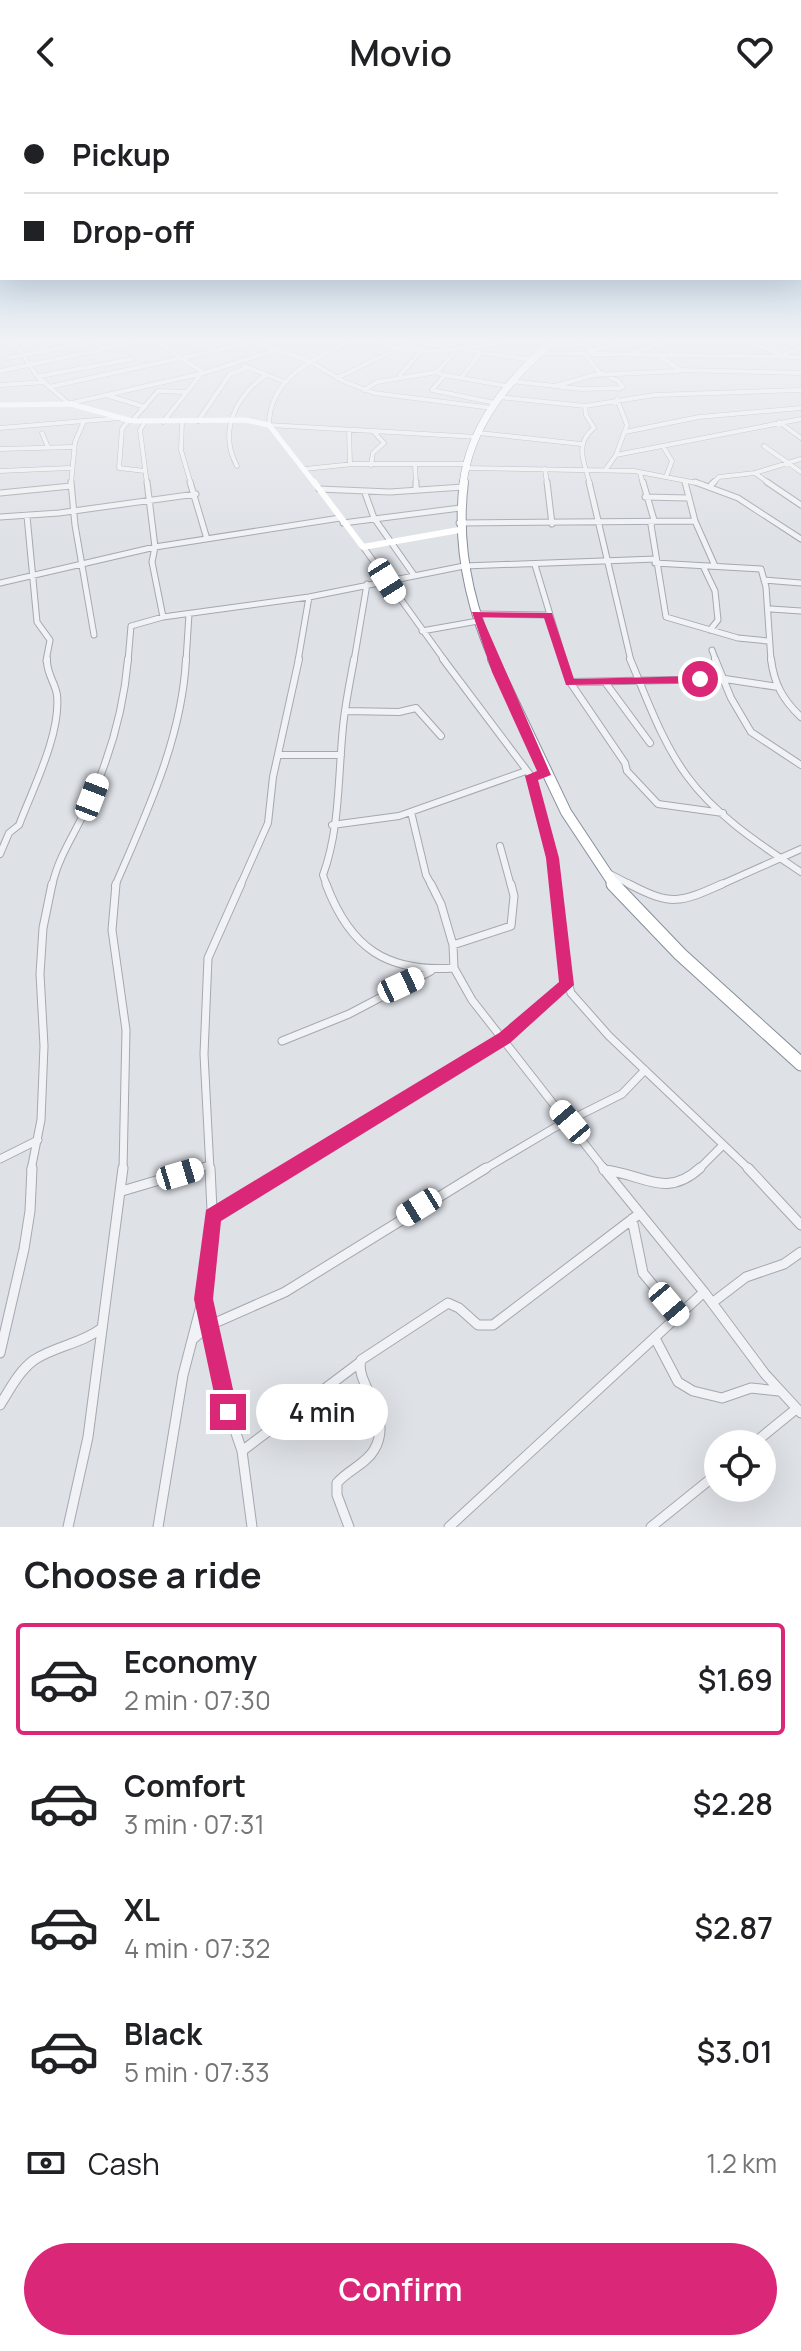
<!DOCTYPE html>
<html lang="en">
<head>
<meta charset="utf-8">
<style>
  body { margin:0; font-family:Manrope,sans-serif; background:#f6f6f6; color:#202124; height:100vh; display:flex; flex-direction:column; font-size:30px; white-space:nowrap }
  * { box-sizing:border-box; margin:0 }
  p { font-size:26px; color:#757577 }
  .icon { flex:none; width:44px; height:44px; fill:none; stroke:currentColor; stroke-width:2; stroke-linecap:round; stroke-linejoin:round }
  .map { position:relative; height:1423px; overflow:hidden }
  .panel { display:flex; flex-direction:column; background:#fff; flex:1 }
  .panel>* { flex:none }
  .guide { position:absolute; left:0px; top:0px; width:802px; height:176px; box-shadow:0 8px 32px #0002; display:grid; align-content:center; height:176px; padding:0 24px; background:#fff }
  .controls { position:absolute; left:704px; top:1326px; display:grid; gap:16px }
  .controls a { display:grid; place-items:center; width:72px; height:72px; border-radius:50%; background:#fff; box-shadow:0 8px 32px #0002; font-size:40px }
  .end { position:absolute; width:36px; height:36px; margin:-18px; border:10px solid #db2777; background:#fff; box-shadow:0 0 0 4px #fff }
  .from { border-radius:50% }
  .bubble { position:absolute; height:56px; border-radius:28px; background:#fff; box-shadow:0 8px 32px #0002; font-size:26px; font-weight:600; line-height:56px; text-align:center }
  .car { position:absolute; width:24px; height:48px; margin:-24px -12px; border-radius:10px; box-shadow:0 0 6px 2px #0007; background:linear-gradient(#fff 24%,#345 0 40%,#fff 0 76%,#345 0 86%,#fff 0) }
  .guide b { display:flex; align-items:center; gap:28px; height:76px; font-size:30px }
  .guide b+b { border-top:2px solid #e0e0e0 }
  .guide i { width:20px; height:20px; background:#202124 }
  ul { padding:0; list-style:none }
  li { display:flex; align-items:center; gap:24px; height:112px; margin:0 16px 12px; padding:0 8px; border:4px solid transparent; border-radius:8px }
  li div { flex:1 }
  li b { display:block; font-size:30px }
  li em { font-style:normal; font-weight:600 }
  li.on { border-color:#db2777 }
  li>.icon { width:72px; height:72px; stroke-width:1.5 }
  h2 { padding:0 24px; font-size:36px; line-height:96px }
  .pay { display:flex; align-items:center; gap:20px; height:88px; padding:0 24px; font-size:30px }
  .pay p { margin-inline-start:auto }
  .button { display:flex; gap:16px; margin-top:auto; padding:16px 24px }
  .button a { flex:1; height:92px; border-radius:48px; background:#db2777; color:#fff; font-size:32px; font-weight:600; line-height:92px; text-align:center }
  header { display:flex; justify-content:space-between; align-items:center; height:104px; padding:0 24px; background:#fff; font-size:36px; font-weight:600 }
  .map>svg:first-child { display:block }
</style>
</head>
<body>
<header><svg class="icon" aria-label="back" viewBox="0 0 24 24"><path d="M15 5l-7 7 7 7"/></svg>Movio<svg class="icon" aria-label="heart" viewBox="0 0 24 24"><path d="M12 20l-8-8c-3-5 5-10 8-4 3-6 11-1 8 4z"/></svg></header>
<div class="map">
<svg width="801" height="1423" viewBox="0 0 801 1423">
  <rect width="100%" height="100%" fill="#dee1e6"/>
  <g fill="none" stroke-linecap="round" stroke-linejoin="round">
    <defs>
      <path id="street-far4" d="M 14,238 L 37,272 L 68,299
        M 157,238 L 204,269
        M 352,238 C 314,254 269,274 269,321 L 477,333
        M 414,238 L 443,243
        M 575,238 L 593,245
        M 747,238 L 788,253
        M 380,239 C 419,253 463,245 503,238
        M 0,240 L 15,240
        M 457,246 L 437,268 L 444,272 L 432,286 L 495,299
        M 466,246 L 532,256
        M 538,249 L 801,253
        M 630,249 L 668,238
        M 583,250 L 617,238
        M 785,250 L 801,243
        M 586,252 L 599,268 L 618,277 L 623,283 L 618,285
        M 661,253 L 680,266 L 801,269
        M 8,254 L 94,238
        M 244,262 L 285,278
        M 0,267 L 137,238
        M 400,271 L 423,245
        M 444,271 L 507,282
        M 40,272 L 132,255
        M 337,274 L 411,238
        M 461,274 L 481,248
        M 511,277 L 581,285 L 619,284
        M 0,281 L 45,278
        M 555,282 L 594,271 L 679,267
        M 49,283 L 254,238 L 309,257 L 343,277 L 374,289 L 492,304
        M 364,286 L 377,278 L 437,268
        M 106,291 L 145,303
        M 499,293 L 585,302 L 655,291 L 801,286
        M 67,300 L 204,269 L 276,246
        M 585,302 L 586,311 L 594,324 C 574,340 584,358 590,380
        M 128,317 L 122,325 L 119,364 L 145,367
        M 132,317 L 158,287 L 186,288
        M 182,317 L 181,346 L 191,380
        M 198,317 L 230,270 L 247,264
        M 145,318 L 140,326 L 147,380
        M 163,318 L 201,270
        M 779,318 L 801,334
        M 0,324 L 120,314
        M 349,326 L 350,360
        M 625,328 L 699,313 L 801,304
        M 42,329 L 48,343
        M 479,329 L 581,340
        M 764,342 L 801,368
        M 664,344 L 672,357 L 666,373
        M 0,345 L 72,343
        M 616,351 L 801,315
        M 415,360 L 416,380
        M 371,361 L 373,349 L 384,339 L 374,328
        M 237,362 C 218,327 236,292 266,271
        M 466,364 L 634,367 L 702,380
        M 305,365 L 353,360 L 467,360
        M 545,365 L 547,380
        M 606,365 L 616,351 L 627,321 L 617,295
        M 0,367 L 69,364
        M 640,369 L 643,380
        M 755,369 L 770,380
        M 71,380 L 75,338 L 84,317
        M 712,380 L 719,373 L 755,369 L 801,355"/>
      <path id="street-far3" d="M 71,378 L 75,421 L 94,531
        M 147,378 L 155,443 L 152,458 L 163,513
        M 190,378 L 207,435
        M 416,378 L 416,384
        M 547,378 L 552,420
        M 589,378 L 631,557
        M 643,378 L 654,416 L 651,421 L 666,513 L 738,534 L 768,537
        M 685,378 L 695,417 L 715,462
        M 695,378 L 738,394 L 801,435
        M 767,378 L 801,401
        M 711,381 L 714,378
        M 319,385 L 390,388 L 463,383
        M 0,389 L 71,382
        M 365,389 L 374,414 L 414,471
        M 645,393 L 687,394
        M 27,412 L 37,518 L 50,536 L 46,557
        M 0,413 L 59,409 L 196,390
        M 343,419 L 460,404
        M 459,419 L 695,417
        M 364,444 L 445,557
        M 655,459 L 761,465 L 766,483 L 771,557
        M 535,461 L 564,557
        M 703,462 L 715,487 L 718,516 L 710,526
        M 764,476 L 801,479
        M 0,479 L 155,443 L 340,414
        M 771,505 L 801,507
        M 475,510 L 548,511
        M 422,527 L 478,517
        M 712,546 L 716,557
        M 128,557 L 131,522 L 163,513 L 309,493 L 464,462 L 656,455
        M 186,557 L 189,510
        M 298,557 L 309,493
        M 354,557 L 367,480"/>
      <path id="street-far2" d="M 443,555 L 531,672 L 553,754 L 556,782
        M 563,555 L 570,578 L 625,659 L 627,667 L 658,700 L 723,709
        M 630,555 C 647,595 662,638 687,672 C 716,712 761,741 801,768
        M 715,555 L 731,594 L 751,628 L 801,661
        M 771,555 C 774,580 783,596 801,613
        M 570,578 L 725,575 L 778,583
        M 605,578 L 650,639
        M 346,607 L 399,608 L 416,604 L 441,632
        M 278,651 L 341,651
        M 411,708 L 426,771 L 432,782
        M 332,721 L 399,712 L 526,667
        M 500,742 L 511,782
        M 0,750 L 9,729 L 19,721 C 33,684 61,630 57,591 C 55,578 46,569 47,555
        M 610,770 L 633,782
        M 52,782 C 59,749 79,724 92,692 C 111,649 124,602 128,555
        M 115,782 C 146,710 182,635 186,555
        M 240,782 L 268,719 L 273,673 L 299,555
        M 327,782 L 323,771 C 340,725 338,672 343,623 C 345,601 350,578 354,555
        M 718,782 L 801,745"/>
      <path id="street-far1" d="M 116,780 L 112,826 L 126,926 L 123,1066
        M 326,780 C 350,844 387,869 454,864
        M 431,780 L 441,800 L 453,841 L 454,864 L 472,896 L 605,1066
        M 555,780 L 563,861 L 571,889 L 609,932 L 750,1066
        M 629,780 C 671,802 680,799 722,780
        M 453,841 L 511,822 L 514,792 L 511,780
        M 282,937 L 349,910 L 431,867
        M 0,1055 L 38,1036
        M 31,1066 L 41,1016 L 44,942 L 40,870 L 43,824 L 52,780
        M 193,1066 L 209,1061
        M 210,1066 L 204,950 L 208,854 L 241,780
        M 289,1066 L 504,934 L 567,881
        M 483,1066 L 554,1024 L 622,990 L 645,966
        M 698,1066 L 723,1041"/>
      <path id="street" d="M 603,1064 L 704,1188 L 765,1270 L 801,1309
        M 748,1064 L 801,1121
        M 604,1066 C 642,1069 665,1096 700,1064
        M 122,1087 L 200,1064
        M 213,1112 L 292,1064
        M 632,1115 L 643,1169 L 679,1213
        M 712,1199 L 746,1173 L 784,1160 L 801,1148
        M 204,1200 L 225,1297 L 242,1347 L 252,1423
        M 193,1235 L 208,1222 L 285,1188 L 486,1064
        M 656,1236 L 678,1278 L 693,1287 L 722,1294 L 751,1284 L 779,1287
        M 0,1249 L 24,1145 L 30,1107 L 32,1064
        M 0,1301 C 10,1285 19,1267 34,1256 C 55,1242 81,1240 102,1224
        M 753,1340 L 796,1305
        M 242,1347 L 359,1259
        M 68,1423 L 88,1333 L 123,1064
        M 158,1423 L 183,1271 L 208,1175 L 213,1127 L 210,1064
        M 349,1423 L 337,1391 L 337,1379 C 348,1366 366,1360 374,1346 C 395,1311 354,1280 361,1256 L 448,1199 L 459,1204 L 478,1221 L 493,1221 L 639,1110
        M 449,1423 L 704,1188
        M 651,1423 L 718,1369"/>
      <path id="highway-far3" d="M 463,380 C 470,321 509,275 552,238"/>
      <path id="highway-far2" d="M 464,378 C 456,440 469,500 494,557"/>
      <path id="highway-far1" d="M 493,555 L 566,708 L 615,782"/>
      <path id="highway" d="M 613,780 L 680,850 L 801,960"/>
    </defs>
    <!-- street-far4 casing -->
    <use href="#street-far4" stroke="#a4a8b0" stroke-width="5"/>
    <!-- street-far3 casing -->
    <use href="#street-far3" stroke="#a4a8b0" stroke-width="7"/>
    <!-- street-far2 casing -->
    <use href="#street-far2" stroke="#a4a8b0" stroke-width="8"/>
    <!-- street-far1 casing -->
    <use href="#street-far1" stroke="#a4a8b0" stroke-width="9"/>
    <!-- street casing -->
    <use href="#street" stroke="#a4a8b0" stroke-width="11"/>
    <!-- highway-far3 casing -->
    <use href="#highway-far3" stroke="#878f9c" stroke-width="8"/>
    <!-- highway-far2 casing -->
    <use href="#highway-far2" stroke="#878f9c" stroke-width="10"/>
    <!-- highway-far1 casing -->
    <use href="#highway-far1" stroke="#878f9c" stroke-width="12"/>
    <!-- highway casing -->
    <use href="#highway" stroke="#878f9c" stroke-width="15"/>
    <!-- street-far4 -->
    <use href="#street-far4" stroke="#f0f2f5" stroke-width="4"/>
    <!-- street-far3 -->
    <use href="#street-far3" stroke="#f0f2f5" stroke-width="5"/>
    <!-- street-far2 -->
    <use href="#street-far2" stroke="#f0f2f5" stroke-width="6"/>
    <!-- street-far1 -->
    <use href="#street-far1" stroke="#f0f2f5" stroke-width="7"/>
    <!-- street -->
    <use href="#street" stroke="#f0f2f5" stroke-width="9"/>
    <!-- secondary-far1 -->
    <path stroke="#fff" stroke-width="5" d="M 0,301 L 71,300 L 132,317 L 245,316 L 269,321 L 315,380"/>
    <!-- secondary -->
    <path stroke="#fff" stroke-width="6" d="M 314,378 L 363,443 L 459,426"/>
    <!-- highway-far3 -->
    <use href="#highway-far3" stroke="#fff" stroke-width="7"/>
    <!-- highway-far2 -->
    <use href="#highway-far2" stroke="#fff" stroke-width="8"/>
    <!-- highway-far1 -->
    <use href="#highway-far1" stroke="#fff" stroke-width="10"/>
    <!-- highway -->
    <use href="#highway" stroke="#fff" stroke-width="13"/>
  </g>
  <!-- sky -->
  <linearGradient id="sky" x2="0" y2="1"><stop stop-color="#89b2da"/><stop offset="0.54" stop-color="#f0f2f4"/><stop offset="1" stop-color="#f0f2f4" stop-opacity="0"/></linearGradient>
  <rect width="801" height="437" fill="url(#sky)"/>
  <!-- route -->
  <path fill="#db2777" d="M 472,508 L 552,509 L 574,575 L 700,572 L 706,575 L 700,579 L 566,581 L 544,514 L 482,513 L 551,671 L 538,676 L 559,754 L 574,881 L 510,939 L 221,1117 L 213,1195 L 238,1308 L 235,1315 L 228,1318 L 221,1315 L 218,1308 L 194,1195 L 206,1106 L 499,929 L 559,878 L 546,754 L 525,672 L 537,667 L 492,568 Z"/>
</svg>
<div class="controls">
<a><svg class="icon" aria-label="locate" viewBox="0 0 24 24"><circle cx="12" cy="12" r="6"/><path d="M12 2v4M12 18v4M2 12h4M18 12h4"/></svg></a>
</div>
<i class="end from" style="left:700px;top:575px"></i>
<i class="end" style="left:228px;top:1308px"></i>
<div class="bubble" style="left:256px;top:1280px;width:132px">4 min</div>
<i class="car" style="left:387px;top:477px;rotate:148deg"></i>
<i class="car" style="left:92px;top:693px;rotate:21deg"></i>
<i class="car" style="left:401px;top:881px;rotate:65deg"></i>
<i class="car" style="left:570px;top:1018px;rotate:320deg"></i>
<i class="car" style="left:180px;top:1070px;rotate:73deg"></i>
<i class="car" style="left:419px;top:1103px;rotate:238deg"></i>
<i class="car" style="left:669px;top:1200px;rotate:140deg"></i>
<div class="guide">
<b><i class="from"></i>Pickup</b>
<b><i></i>Drop-off</b>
</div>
</div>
<section class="panel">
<h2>Choose a ride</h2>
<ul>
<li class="on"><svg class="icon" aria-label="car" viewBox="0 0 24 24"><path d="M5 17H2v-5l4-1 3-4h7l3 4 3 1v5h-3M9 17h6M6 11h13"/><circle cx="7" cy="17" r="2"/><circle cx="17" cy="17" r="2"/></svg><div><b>Economy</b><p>2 min · 07:30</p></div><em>$1.69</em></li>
<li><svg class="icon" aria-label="car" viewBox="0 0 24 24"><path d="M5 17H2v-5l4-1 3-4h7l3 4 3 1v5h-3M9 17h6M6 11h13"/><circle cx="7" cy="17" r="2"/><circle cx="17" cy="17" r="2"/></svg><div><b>Comfort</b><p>3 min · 07:31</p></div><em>$2.28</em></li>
<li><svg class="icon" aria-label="car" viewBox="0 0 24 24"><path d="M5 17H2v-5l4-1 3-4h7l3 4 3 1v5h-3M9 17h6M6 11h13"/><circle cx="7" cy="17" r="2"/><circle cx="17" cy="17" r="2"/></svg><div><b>XL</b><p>4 min · 07:32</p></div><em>$2.87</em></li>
<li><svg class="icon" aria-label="car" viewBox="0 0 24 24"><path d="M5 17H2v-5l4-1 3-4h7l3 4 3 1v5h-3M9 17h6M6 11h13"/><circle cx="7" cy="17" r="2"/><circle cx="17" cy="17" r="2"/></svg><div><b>Black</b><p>5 min · 07:33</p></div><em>$3.01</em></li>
</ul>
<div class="pay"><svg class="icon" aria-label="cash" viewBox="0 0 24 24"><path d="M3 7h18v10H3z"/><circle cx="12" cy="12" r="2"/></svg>Cash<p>1.2 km</p></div>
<div class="button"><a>Confirm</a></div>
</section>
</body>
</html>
